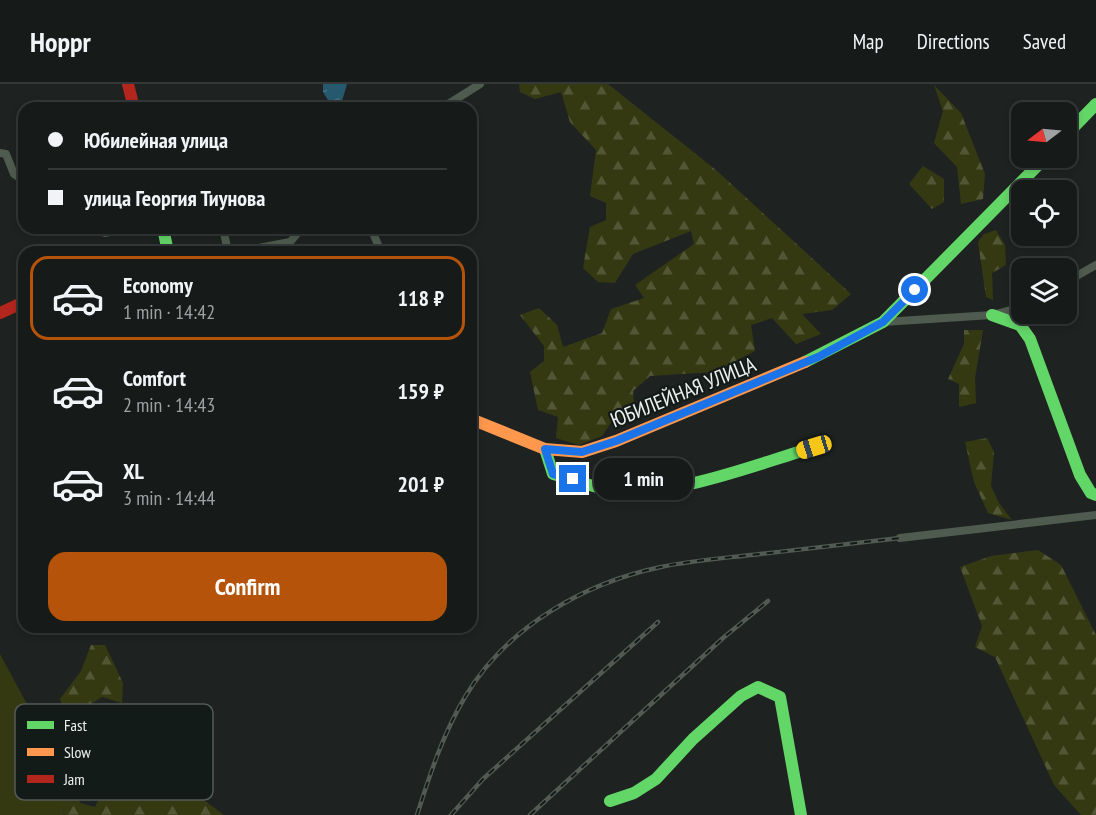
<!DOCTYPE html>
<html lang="en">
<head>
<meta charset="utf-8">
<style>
  body { margin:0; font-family:"PT Sans Narrow",sans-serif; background:#1f2322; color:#f1f3f6; height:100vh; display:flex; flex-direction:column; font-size:22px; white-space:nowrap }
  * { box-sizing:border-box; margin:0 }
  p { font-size:20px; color:#9ea1a2 }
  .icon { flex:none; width:33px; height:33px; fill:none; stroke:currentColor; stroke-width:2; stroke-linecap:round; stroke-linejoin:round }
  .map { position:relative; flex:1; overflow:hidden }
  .side { position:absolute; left:18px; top:162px; width:459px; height:387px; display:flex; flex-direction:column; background:#161a19; border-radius:18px; box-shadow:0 3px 9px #0003,0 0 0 2px #353838 }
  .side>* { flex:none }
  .guide { position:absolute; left:18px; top:18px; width:459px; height:132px; border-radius:18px; box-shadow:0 3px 9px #0003,0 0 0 2px #353838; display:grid; align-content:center; height:132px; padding:0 30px; background:#161a19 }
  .needle { width:39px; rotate:254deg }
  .fabs { position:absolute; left:1011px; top:18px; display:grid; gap:12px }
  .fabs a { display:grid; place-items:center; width:66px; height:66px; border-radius:12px; background:#161a19; box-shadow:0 3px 9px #0003,0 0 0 2px #353838; font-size:30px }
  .end { position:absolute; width:27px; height:27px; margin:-14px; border:8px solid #1a73e8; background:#fff; box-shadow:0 0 0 3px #fff }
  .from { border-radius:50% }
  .bubble { position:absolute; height:42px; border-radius:18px; background:#161a19; box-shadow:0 3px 9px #0003,0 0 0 2px #353838; font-size:20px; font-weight:800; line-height:42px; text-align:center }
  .car { position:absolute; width:18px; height:36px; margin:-18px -9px; border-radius:8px; box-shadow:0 0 4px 2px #0007; background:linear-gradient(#f5c518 24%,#345 0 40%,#f5c518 0 76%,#345 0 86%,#f5c518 0) }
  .guide b { display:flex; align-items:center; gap:21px; height:57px; font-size:22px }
  .guide b+b { border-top:2px solid #353838 }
  .guide i { width:15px; height:15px; background:#f1f3f6 }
  ul { padding:10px 0 0; list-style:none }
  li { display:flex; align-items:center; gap:18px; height:84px; margin:0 12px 9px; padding:0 18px; border:3px solid transparent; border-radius:18px }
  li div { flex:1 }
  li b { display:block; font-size:22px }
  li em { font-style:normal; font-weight:800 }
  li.active { border-color:#b45309 }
  li>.icon { width:54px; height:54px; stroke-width:1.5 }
  .primary-button { display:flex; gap:12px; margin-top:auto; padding:12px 30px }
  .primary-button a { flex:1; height:69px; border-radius:18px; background:#b45309; color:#fff; font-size:24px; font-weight:800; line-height:69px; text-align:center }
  header { display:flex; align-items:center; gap:36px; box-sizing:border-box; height:84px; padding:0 30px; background:#161a19; border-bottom:2px solid #353838 }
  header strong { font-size:28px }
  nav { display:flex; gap:33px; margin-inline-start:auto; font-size:21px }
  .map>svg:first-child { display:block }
</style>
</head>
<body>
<header>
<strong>Hoppr</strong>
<nav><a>Map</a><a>Directions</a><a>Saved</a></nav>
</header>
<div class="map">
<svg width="1096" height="731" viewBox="0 0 1096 731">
  <defs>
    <pattern id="forest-firs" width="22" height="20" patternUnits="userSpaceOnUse" patternTransform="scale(1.5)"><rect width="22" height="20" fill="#353912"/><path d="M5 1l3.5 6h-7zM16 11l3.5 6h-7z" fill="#525635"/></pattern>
    <pattern id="water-ripples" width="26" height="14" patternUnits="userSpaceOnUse" patternTransform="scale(1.5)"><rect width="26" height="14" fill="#26586e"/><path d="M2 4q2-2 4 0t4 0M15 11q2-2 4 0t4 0" fill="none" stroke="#467083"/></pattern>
  </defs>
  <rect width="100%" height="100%" fill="#1e2321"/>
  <!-- forest -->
  <path fill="url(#forest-firs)" d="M 519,0 L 608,0 L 716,86 L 851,210 L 832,226 L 802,230 L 821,250 L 796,260 L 772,234 L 751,241 L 755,267 L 714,288 L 650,292 L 633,307 L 635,330 L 612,337 L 602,352 L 579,361 L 556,354 L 558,333 L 538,326 L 530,288 L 544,277 L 544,262 L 520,231 L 539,224 L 557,241 L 563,263 L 602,249 L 611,225 L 644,214 L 635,201 L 694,160 L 691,147 L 633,170 L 615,199 L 598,198 L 583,184 L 590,143 L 606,136 L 606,119 L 590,112 L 596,66 L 570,38 L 561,8 L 535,15 L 520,8 Z
    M 934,1 L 961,29 L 985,90 L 983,115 L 961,120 L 957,83 L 934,59 L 943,27 Z
    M 923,82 L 944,95 L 944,118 L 932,125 L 909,100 Z
    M 996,146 L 1005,161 L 1006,181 L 992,189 L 993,216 L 986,213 L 978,158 L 984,150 Z
    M 964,246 L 983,246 L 975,294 L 976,319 L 959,323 L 959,300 L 948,295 L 964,260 Z
    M 987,354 L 994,368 L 991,402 L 999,419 L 1012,436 L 988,429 L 974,398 L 965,358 Z
    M 1038,466 L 1061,481 L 1096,551 L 1096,731 L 1081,731 L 1054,701 L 995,573 L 975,563 L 982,542 L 960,483 L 991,472 Z
    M 91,561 L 105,561 L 123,599 L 122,619 L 102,613 L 75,630 L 64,628 L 60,615 L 81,587 Z
    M 140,684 L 169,690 L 224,731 L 65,731 L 61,724 L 72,717 L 95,723 L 107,698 Z"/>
  <!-- garden -->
  <path fill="#353912" d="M 0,570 L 81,720 L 72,717 L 62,724 L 64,731 L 0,731 Z"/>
  <!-- water -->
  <path fill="url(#water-ripples)" d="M 323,0 L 347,0 L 340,24 L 333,24 L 323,8 Z"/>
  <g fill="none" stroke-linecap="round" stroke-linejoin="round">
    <!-- street -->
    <path stroke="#4e5b4e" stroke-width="8" d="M 442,24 L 480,0
      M 0,69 L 6,70 L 14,90 L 24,97
      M 89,144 L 105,149 L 126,144
      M 223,144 L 228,168
      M 371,144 L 381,168
      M 237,168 L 290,158 L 302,144
      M 1066,198 L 1096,181
      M 883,238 L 992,231 L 1022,223
      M 900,454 L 1096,431"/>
    <!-- fast -->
    <path stroke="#63d668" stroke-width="12" d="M 1066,51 L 1096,20
      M 163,144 L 168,168
      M 992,231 L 1020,241 L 1030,255 L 1080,391 L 1091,409 L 1096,411
      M 805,278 L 883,238 L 1045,74
      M 545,365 L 553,390 C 573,395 595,405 615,406 C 683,411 750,382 815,363
      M 610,717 L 634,709 L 656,695 L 693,655 L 741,612 L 758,603 L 780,613 L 801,731"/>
    <!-- slow -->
    <path stroke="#ff974d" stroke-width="12" d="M 471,335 L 545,365 L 582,368 L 616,357 L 805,278"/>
    <!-- jam -->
    <path stroke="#b3261e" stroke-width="12" d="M 128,0 L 134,24
      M 0,229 L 24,218"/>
    <defs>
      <path id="rail" d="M 417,731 C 430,690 443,650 465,613 C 506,544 583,499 661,483 C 693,476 727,474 760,470 C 807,465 854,459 900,454
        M 451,731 L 483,695 L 658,538
        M 530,731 L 723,554 L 768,517"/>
    </defs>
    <!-- rail casing -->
    <use href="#rail" stroke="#535a54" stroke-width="4.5"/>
    <!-- rail -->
    <use href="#rail" stroke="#131b18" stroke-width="2" stroke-dasharray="7" stroke-linecap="butt"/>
  </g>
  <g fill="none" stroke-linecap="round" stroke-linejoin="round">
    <!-- route -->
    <path stroke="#1a73e8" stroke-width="8" d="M 573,395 L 553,390 L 545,365 L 582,368 L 616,357 L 818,273 L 883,238 L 915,206"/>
  </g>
  <g text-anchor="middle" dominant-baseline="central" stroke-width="4.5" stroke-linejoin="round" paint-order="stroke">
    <!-- street labels -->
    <g font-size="21" fill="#ecf1ef" stroke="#131b18">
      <text transform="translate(683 308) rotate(-22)">ЮБИЛЕЙНАЯ УЛИЦА</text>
    </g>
  </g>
  <!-- legend -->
  <rect x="15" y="620" width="198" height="96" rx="9" fill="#131b18" stroke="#545b58" stroke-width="1.5"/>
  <rect x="27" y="637" width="27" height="8" fill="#63d668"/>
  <rect x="27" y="664" width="27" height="8" fill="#ff974d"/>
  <rect x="27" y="691" width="27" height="8" fill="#b3261e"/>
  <g font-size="16" fill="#ecf1ef">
    <text x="64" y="647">Fast</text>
    <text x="64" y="674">Slow</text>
    <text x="64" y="701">Jam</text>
  </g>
</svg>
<div class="fabs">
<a><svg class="needle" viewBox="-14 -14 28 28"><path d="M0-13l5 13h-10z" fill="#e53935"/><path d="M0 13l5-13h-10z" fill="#9ea1a2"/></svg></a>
<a><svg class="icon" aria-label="locate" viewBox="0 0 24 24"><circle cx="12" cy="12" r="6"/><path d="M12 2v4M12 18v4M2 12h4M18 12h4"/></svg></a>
<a><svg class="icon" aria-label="layers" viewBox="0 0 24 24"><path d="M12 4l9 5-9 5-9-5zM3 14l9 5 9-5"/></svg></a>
</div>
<i class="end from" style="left:915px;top:206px"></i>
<i class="end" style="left:573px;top:395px"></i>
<div class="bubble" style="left:594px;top:374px;width:99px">1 min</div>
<i class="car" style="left:814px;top:363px;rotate:253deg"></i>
<div class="guide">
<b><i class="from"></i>Юбилейная улица</b>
<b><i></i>улица Георгия Тиунова</b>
</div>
<section class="side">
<ul>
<li class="active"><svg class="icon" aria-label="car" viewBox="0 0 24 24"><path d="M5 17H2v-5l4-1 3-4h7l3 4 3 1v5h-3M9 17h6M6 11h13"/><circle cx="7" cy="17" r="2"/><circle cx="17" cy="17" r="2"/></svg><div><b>Economy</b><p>1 min · 14:42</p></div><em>118 ₽</em></li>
<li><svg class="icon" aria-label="car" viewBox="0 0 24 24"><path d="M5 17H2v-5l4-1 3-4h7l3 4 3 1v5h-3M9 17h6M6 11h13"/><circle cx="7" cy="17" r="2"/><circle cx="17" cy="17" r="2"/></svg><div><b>Comfort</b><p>2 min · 14:43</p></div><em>159 ₽</em></li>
<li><svg class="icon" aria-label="car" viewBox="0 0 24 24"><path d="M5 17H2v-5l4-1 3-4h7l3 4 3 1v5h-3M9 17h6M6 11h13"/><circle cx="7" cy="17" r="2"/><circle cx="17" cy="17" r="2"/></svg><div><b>XL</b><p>3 min · 14:44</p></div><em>201 ₽</em></li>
</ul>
<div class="primary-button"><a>Confirm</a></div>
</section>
</div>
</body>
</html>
